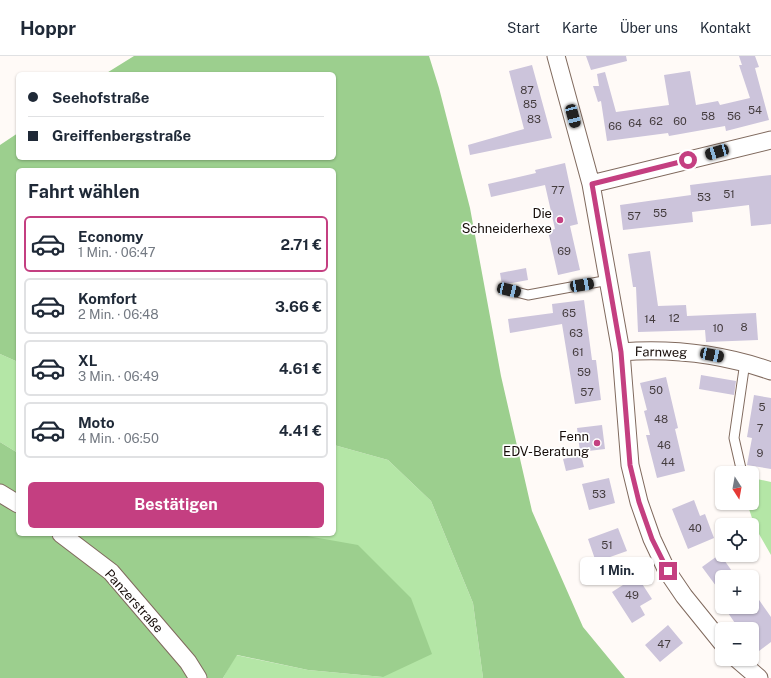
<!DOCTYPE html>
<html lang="de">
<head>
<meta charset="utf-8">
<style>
  body { margin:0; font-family:"Public Sans",sans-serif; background:#f2f2f3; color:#1f2937; height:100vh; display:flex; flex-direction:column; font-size:15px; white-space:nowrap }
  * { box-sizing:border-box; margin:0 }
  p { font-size:13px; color:#747a83 }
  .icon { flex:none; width:22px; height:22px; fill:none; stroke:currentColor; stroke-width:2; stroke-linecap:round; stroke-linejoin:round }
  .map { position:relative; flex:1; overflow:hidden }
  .drawer { position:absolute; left:16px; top:112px; width:320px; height:368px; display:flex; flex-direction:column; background:#fff; border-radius:6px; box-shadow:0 1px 3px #0004 }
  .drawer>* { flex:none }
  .banner { position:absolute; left:16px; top:16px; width:320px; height:88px; border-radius:6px; box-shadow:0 1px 3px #0004; display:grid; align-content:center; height:88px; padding:0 12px; background:#fff }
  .needle { width:26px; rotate:169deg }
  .buttons { position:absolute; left:715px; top:410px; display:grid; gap:8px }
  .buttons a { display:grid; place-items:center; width:44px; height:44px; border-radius:6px; background:#fff; box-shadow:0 1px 3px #0004; font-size:20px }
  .end { position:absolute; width:18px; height:18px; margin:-9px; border:5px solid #c43f81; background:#fff; box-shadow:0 0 0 2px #fff }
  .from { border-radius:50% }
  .bubble { position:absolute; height:28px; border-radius:6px; background:#fff; box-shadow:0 1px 3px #0004; font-size:13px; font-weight:700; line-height:28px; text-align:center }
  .car { position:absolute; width:12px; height:24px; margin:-12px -6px; border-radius:5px; box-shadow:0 0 3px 1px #0007; background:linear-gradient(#222 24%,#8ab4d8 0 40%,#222 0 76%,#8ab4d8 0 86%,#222 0) }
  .banner b { display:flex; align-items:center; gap:14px; height:38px; font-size:15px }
  .banner b+b { border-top:1px solid #e0e1e3 }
  .banner i { width:10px; height:10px; background:#1f2937 }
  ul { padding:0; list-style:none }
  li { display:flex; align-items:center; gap:12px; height:56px; margin:0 8px 6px; padding:0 4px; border:2px solid #e0e1e3; border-radius:6px }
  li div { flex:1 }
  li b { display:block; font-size:15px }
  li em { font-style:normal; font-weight:700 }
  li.active { border-color:#c43f81 }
  li>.icon { width:36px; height:36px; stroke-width:1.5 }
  h2 { padding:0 12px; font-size:18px; line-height:48px }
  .cta { display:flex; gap:8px; margin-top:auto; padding:8px 12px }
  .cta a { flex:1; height:46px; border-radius:6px; background:#c43f81; color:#fff; font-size:16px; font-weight:700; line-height:46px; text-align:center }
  header { display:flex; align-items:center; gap:24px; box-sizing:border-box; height:56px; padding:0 20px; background:#fff; border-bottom:1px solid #e0e1e3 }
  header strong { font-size:19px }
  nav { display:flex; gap:22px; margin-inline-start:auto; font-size:14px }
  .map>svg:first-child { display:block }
</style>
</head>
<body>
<header>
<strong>Hoppr</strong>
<nav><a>Start</a><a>Karte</a><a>Über uns</a><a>Kontakt</a></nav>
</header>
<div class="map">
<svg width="771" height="622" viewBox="0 0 771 622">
  <rect width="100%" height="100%" fill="#fffaf7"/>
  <!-- green -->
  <path fill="#b4e6a6" d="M 0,298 L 18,306 L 18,397 L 0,386 Z
    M 334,389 L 388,404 L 431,445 L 473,547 L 483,622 L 223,622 L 236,599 L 308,614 L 383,621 L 301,479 L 296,478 L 334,478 Z
    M 752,422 L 771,426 L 771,499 L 755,471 L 747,447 L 752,447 Z"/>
  <!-- forest -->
  <path fill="#9ccf8e" d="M 134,0 L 429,0 L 439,32 L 470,152 L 501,320 L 532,455 L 583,571 L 625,622 L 483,622 L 473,547 L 431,445 L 388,404 L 334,389 L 334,114 L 18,114 L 18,306 L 0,298 L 0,89 L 18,77 L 18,102 L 334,102 L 334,18 L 105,18 Z
    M 0,386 L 18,397 L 18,478 L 296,478 L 358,489 L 411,542 L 432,598 L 383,621 L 308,614 L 237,599 L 223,622 L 0,622 Z"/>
  <!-- building -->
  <path fill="#ccc4db" d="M 586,0 L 626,0 L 627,5 L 591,14 Z
    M 739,0 L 755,0 L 759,11 L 755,12 L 769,64 L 726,75 L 725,70 L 669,80 L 668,77 L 607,85 L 601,45 L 598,46 L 593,30 L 599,30 L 597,18 L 605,16 L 616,56 L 669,49 L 664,19 L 690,15 L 696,49 L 718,45 L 720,49 L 750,42 L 739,9 L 742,9 Z
    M 532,9 L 552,82 L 470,99 L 468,89 L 524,73 L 509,15 Z
    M 565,107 L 578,168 L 570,170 L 580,214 L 558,219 L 548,175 L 555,173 L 545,129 L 491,141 L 488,128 L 536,117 L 535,114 Z
    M 771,119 L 771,168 L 751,170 L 749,149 L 692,156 L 693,166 L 623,174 L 620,149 L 691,139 L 690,129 Z
    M 650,195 L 658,250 L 686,249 L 687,260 L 756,257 L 758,284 L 706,286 L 705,274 L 638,276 L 636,231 L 633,231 L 628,198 Z
    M 526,212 L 528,224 L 502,229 L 500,217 Z
    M 584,244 L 592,304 L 596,304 L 601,344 L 575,348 L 562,268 L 510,277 L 508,263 L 553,257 L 552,248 Z
    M 701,319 L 736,325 L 734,339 L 699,333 Z
    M 666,321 L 678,372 L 675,373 L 685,415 L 657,422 L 646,379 L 650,379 L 644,355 L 647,354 L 640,327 Z
    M 754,339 L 771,342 L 771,413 L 747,409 L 752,382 L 747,381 Z
    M 602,369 L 605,393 L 580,396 L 577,372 Z
    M 581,399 L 584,411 L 566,415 L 563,403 Z
    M 609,422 L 615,447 L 589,454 L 582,428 Z
    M 694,444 L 700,460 L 705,458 L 714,482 L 688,493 L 672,453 Z
    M 618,472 L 627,495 L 596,506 L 588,483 Z
    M 720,498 L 736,521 L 722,521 L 722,538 L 702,511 Z
    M 637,520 L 652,543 L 640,550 L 645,559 L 632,567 L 612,536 Z
    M 752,534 L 771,561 L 771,586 L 759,595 L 752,586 L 752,573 L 739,573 L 724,551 L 752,551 Z
    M 668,569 L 683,587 L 660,606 L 645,589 Z"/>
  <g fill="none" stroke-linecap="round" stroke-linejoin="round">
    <defs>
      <path id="lane" d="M 509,234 L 528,239 L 609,224
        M 742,417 L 734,382 L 745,306"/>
      <path id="street" d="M 556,0 L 591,128 L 621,296 L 630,409 L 639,446 L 652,483 L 667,515 L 684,540 L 722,587
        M 591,128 L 771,84
        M 621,296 C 672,292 722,298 771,315
        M 0,437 L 18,448
        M 61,478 L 111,516 L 188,606 L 198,622
        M 737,603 L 759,622"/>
    </defs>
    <!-- lane casing -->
    <use href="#lane" stroke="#806a5e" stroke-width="11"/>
    <!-- street casing -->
    <use href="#street" stroke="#806a5e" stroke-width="19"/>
    <!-- lane -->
    <use href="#lane" stroke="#fff" stroke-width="9"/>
    <!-- street -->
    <use href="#street" stroke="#fff" stroke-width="17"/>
  </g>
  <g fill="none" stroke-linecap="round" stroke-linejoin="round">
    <!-- route -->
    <path stroke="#c43f81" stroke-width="5" d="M 668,515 L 652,483 L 639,446 L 630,409 L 621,296 L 592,128 L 688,104"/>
  </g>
  <!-- markers -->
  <g fill="#c43f81" stroke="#fff" stroke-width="1.5">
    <circle cx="560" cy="164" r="4"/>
    <circle cx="597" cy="387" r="4"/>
  </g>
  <g text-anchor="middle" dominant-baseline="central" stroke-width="3.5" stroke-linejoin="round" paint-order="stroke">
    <!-- number labels -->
    <g font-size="11" fill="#443c3e">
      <text x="527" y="34">87</text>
      <text x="530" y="48">85</text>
      <text x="755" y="54">54</text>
      <text x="708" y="60">58</text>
      <text x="734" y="60">56</text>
      <text x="534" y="63">83</text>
      <text x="656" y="65">62</text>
      <text x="680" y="65">60</text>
      <text x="635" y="67">64</text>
      <text x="615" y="70">66</text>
      <text x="558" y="134">77</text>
      <text x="729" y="138">51</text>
      <text x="704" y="141">53</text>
      <text x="660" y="157">55</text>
      <text x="634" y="160">57</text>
      <text x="564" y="195">69</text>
      <text x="569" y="257">65</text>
      <text x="674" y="262">12</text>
      <text x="650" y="263">14</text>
      <text x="744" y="271">8</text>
      <text x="718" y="272">10</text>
      <text x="576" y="277">63</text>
      <text x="578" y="296">61</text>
      <text x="584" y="316">59</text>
      <text x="656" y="334">50</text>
      <text x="587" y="336">57</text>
      <text x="762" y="351">5</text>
      <text x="661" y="363">48</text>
      <text x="760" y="372">7</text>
      <text x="664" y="389">46</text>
      <text x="760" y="397">9</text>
      <text x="668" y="406">44</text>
      <text x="599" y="438">53</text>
      <text x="695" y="472">40</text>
      <text x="607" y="489">51</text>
      <text x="632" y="539">49</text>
      <text x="664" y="588">47</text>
    </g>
    <!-- poi labels -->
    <g font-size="13" fill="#170e0a" stroke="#fff" text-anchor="end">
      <text x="552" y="157">Die<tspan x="552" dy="15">Schneiderhexe</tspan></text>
      <text x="589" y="380">Fenn<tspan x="589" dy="15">EDV-Beratung</tspan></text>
    </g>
    <!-- street labels -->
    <g font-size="13" fill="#170e0a" stroke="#fff">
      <text transform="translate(661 296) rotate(1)">Farnweg</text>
      <text transform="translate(134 545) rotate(48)">Panzerstraße</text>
    </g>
  </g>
</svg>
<div class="buttons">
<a><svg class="needle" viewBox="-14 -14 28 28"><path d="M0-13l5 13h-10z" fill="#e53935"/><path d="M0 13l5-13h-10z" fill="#747a83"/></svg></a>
<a><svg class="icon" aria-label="locate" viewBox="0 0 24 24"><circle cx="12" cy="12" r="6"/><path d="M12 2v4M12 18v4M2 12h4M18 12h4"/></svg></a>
<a>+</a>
<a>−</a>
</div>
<i class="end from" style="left:688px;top:104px"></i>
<i class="end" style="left:668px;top:515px"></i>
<div class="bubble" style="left:580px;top:501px;width:74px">1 Min.</div>
<i class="car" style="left:573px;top:60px;rotate:165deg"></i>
<i class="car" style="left:717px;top:96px;rotate:254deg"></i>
<i class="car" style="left:582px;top:229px;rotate:80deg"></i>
<i class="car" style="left:509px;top:234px;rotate:103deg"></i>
<i class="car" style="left:712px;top:299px;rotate:102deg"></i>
<div class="banner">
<b><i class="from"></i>Seehofstraße</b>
<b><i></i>Greiffenbergstraße</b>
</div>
<section class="drawer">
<h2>Fahrt wählen</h2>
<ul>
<li class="active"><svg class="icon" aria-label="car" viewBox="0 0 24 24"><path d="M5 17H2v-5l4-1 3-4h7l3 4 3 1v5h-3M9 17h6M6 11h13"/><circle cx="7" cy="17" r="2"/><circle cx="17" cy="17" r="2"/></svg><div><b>Economy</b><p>1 Min. · 06:47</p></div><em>2.71 €</em></li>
<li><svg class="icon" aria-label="car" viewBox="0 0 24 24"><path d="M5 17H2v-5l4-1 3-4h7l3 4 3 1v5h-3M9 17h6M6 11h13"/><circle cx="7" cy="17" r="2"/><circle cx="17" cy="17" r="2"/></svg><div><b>Komfort</b><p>2 Min. · 06:48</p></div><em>3.66 €</em></li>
<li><svg class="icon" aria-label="car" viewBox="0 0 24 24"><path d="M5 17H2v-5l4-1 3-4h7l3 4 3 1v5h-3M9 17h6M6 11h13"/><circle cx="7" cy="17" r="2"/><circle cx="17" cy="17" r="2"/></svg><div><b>XL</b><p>3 Min. · 06:49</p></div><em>4.61 €</em></li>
<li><svg class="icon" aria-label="car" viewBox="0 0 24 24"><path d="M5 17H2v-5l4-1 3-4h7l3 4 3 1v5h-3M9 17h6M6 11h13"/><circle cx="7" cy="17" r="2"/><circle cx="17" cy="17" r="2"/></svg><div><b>Moto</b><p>4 Min. · 06:50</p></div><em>4.41 €</em></li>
</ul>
<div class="cta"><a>Bestätigen</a></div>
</section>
</div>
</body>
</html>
